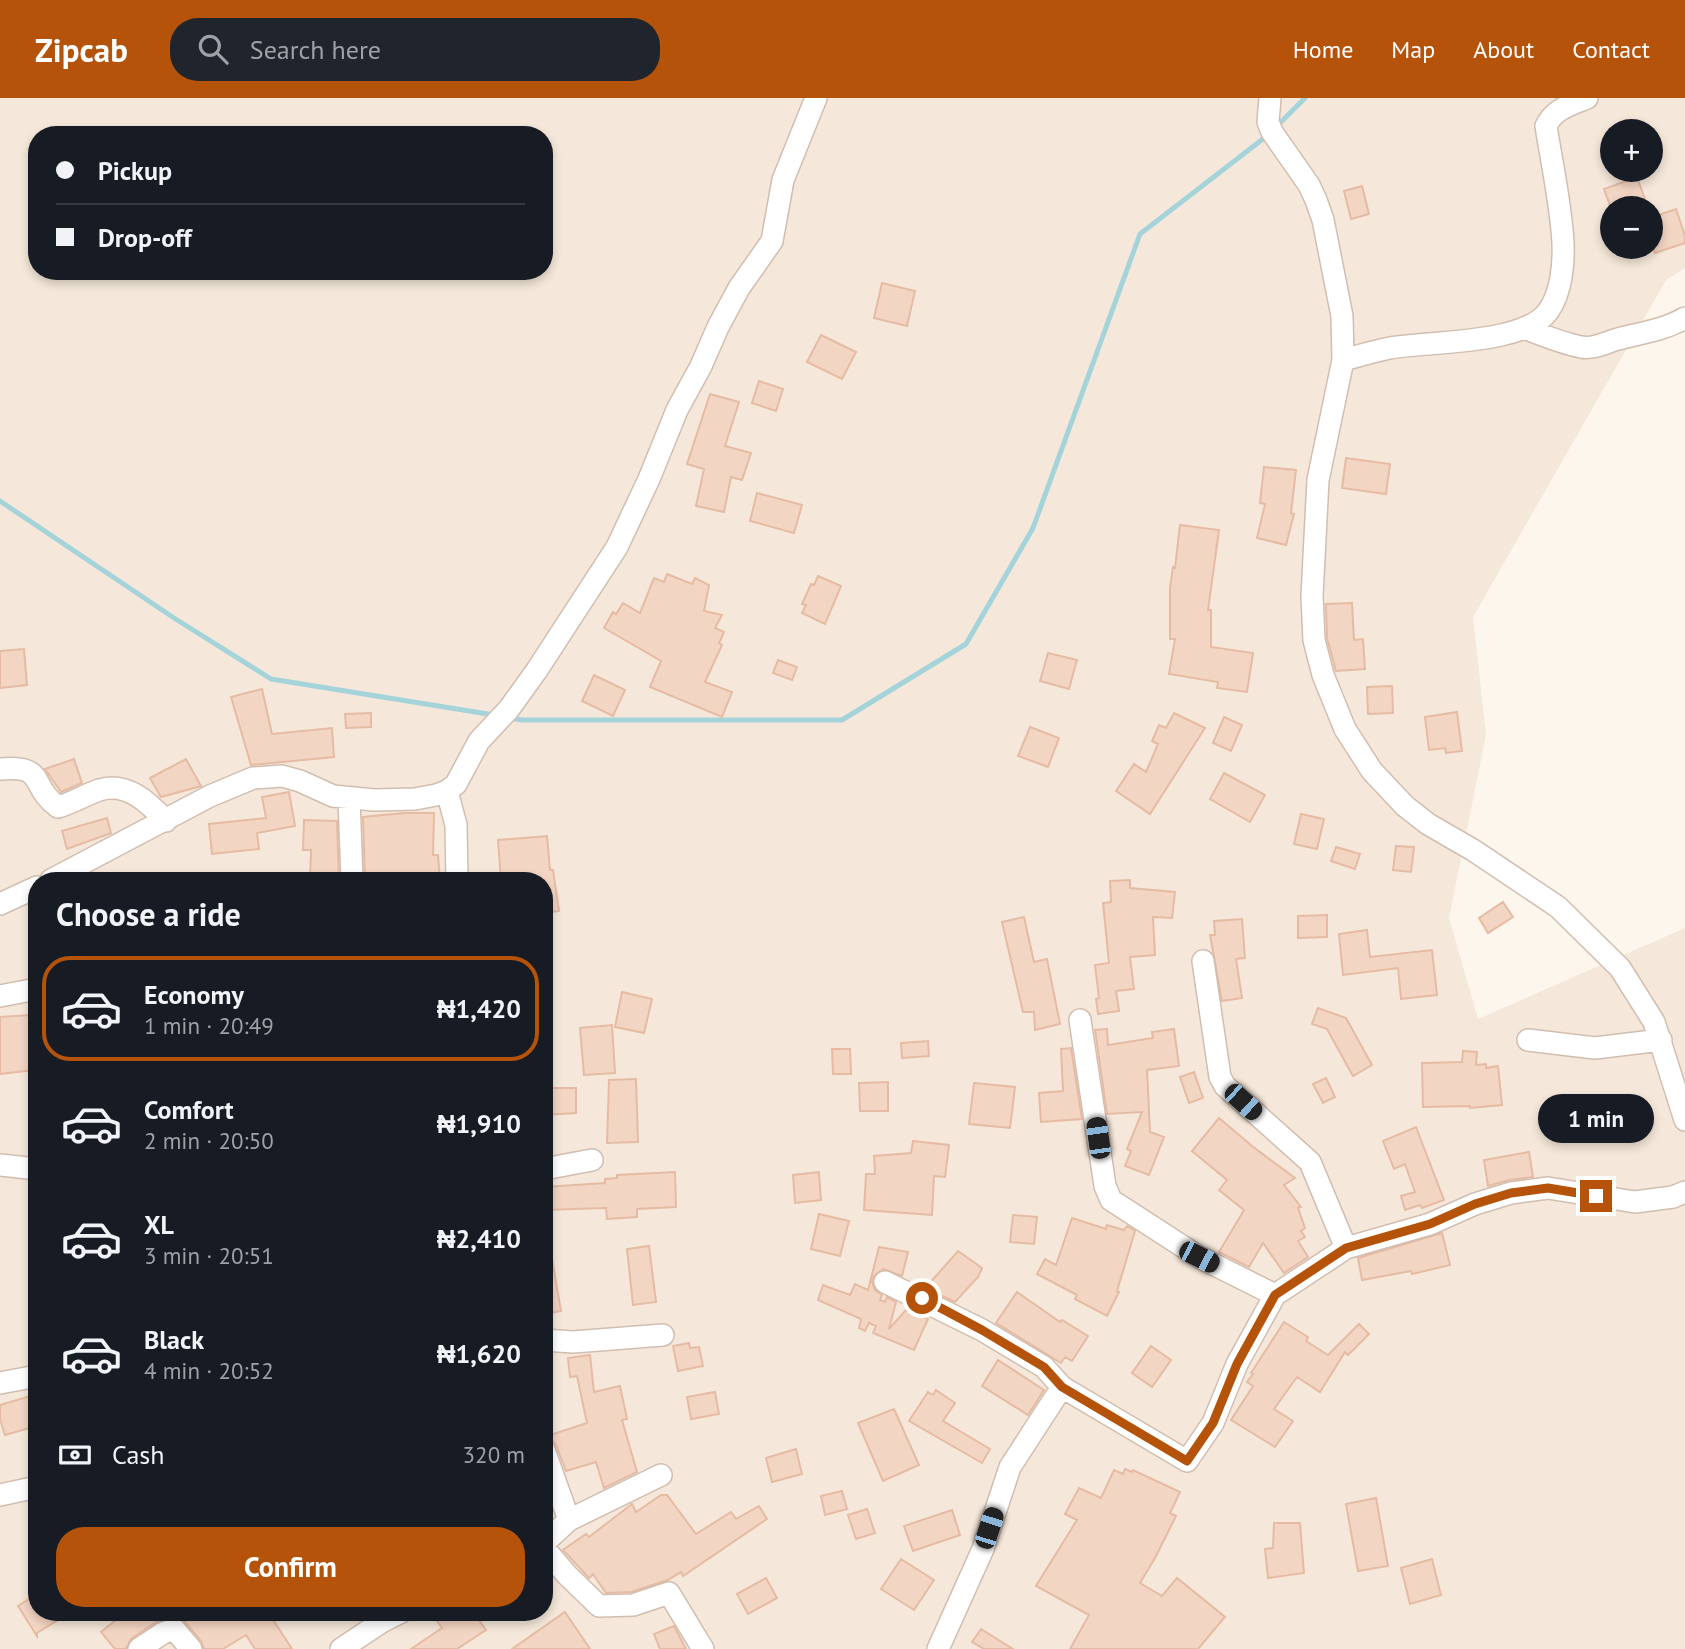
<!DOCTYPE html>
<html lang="en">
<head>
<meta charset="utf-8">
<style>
  body { margin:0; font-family:"PT Sans",sans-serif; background:#20242c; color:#f1f3f6; height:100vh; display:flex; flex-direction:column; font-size:26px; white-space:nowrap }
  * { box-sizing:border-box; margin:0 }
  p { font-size:23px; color:#9ea1a6 }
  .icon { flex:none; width:38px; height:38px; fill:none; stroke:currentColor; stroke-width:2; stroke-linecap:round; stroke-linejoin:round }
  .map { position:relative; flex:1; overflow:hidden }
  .drawer { position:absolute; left:28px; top:774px; width:525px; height:749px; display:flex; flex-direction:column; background:#171b24; border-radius:28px; box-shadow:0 4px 10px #0003 }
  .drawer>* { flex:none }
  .hud { position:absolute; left:28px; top:28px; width:525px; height:154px; border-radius:28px; box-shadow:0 4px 10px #0003; display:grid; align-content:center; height:154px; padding:0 28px; background:#171b24 }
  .buttons { position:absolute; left:1600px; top:21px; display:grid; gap:14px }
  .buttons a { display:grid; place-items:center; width:63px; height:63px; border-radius:50%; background:#171b24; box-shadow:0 4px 10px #0003; font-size:35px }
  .end { position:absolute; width:32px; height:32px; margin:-16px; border:9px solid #b45309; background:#fff; box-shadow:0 0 0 4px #fff }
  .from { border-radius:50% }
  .bubble { position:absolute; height:49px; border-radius:24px; background:#171b24; box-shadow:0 4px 10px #0003; font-size:23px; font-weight:800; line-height:49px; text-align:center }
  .car { position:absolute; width:21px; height:42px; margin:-21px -10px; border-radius:9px; box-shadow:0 0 5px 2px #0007; background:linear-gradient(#222 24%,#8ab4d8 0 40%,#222 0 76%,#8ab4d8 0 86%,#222 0) }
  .hud b { display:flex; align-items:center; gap:24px; height:66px; font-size:26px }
  .hud b+b { border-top:2px solid #363941 }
  .hud i { width:18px; height:18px; background:#f1f3f6 }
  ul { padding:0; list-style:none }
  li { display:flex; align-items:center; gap:21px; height:105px; margin:0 14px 10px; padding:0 14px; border:4px solid transparent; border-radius:28px }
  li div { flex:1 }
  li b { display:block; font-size:26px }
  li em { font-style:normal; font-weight:800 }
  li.on { border-color:#b45309 }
  li>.icon { width:63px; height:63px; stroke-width:1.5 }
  h2 { padding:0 28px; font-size:32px; line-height:84px }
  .pay { display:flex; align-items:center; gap:18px; height:77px; padding:0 28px; font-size:26px }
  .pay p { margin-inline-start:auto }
  .button { display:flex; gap:14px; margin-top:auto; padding:14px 28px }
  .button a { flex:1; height:80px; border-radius:28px; background:#b45309; color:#fff; font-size:28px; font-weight:800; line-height:80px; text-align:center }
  header { display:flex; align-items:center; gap:42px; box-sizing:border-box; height:98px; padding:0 35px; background:#b45309; color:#fff }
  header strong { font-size:33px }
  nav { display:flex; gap:38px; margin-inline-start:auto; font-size:24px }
  .search { width:490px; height:63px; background:#20242c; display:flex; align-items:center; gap:18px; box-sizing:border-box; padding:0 24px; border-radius:28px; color:#9ea1a6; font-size:26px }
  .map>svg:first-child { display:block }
</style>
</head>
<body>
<header>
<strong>Zipcab</strong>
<div class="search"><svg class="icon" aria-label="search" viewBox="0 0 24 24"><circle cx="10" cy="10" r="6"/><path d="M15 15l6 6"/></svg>Search here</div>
<nav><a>Home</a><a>Map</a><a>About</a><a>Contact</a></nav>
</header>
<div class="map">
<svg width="1685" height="1551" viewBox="0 0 1685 1551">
  <rect width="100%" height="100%" fill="#fdf6ec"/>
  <!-- residential -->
  <path fill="#f5e8da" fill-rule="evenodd" d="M 0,0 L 1685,0 L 1685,170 L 1666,182 L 1473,519 L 1486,637 L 1449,820 L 1478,921 L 1685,830 L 1685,1551 L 0,1551 ZM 1612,33 L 1650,33 L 1650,72 L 1612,72 ZM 37,37 L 544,37 L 544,173 L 37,173 ZM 1612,110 L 1650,110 L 1650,149 L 1612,149 ZM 37,782 L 544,782 L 544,1514 L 37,1514 Z"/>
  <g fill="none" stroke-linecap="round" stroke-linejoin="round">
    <!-- stream -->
    <path stroke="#a5d3da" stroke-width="5" d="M 1275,30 L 1305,0
      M 0,403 L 174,520 L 271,581 L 494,617
      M 510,620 L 522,622 L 842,622 L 966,546 L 1033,430 L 1140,136 L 1268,37"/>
  </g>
  <!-- building -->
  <path fill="#f3d5c3" stroke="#e6bba3" stroke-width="2" d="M 1637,79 L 1648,110 L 1611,110 L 1604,91 Z
    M 1362,88 L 1369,116 L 1351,121 L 1344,93 Z
    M 1676,111 L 1685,138 L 1685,145 L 1655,155 L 1650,141 L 1650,120 Z
    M 882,185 L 915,193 L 907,228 L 874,220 Z
    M 821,237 L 856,254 L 842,281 L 807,264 Z
    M 759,283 L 783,291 L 776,313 L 752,305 Z
    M 710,296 L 739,304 L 725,348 L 751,355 L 742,382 L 731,379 L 724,414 L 696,408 L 704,371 L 687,366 Z
    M 1346,360 L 1390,366 L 1386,396 L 1342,390 Z
    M 1264,369 L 1296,372 L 1291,415 L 1294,416 L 1286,447 L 1257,440 L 1265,406 L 1260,405 Z
    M 757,395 L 802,407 L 794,435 L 750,423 Z
    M 1180,427 L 1219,432 L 1208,512 L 1211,512 L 1211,549 L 1253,555 L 1247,594 L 1217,590 L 1218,584 L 1169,576 L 1175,541 L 1170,541 L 1170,490 L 1173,469 L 1175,470 Z
    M 667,476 L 692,486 L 695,480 L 709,487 L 704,513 L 722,517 L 715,530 L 724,534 L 719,545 L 722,547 L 705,584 L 732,594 L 722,619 L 650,589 L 661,563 L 604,530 L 613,514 L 616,516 L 623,505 L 640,515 L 654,480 L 664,484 Z
    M 818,478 L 841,488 L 825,526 L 802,515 L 806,507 L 802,506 L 811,486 L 814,487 Z
    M 1352,505 L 1354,542 L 1363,541 L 1365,571 L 1336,573 L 1327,540 L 1326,506 Z
    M 24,551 L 27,587 L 0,590 L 0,553 Z
    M 1048,555 L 1077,562 L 1069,591 L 1040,583 Z
    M 778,562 L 797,569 L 792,582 L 773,575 Z
    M 594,577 L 625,592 L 613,618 L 582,603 Z
    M 1392,588 L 1393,615 L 1368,616 L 1367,589 Z
    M 262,591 L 272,636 L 332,630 L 334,659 L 251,667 L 231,599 Z
    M 1457,614 L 1462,653 L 1446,655 L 1445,650 L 1429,652 L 1425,619 Z
    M 371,615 L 371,629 L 346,630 L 345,616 Z
    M 1174,615 L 1205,630 L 1150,716 L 1116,693 L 1134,666 L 1146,674 L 1158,646 L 1152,643 L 1159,627 L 1166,630 Z
    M 1224,619 L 1242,627 L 1231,653 L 1213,645 Z
    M 1030,629 L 1059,640 L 1048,669 L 1018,658 Z
    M 74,661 L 82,685 L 61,694 L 45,671 Z
    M 186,661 L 201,688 L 161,699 L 150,680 Z
    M 1224,675 L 1265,697 L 1250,724 L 1210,701 Z
    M 289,694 L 295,728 L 257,735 L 259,751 L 212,756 L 209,726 L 266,720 L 262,699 Z
    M 404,715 L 434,715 L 433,757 L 438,757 L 440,782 L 365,782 L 363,719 Z
    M 1301,716 L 1324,721 L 1317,751 L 1294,746 Z
    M 107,720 L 111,735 L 67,751 L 62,733 Z
    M 304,722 L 337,723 L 339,782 L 310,782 L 311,752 L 303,752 Z
    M 547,738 L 550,772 L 553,772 L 559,813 L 544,815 L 544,782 L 501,782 L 498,742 Z
    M 1396,748 L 1414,749 L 1411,774 L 1393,772 Z
    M 1336,749 L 1360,756 L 1355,771 L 1331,763 Z
    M 1130,782 L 1130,790 L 1175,794 L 1172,820 L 1153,819 L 1155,857 L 1130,859 L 1134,891 L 1116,893 L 1119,913 L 1098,916 L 1096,901 L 1099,900 L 1095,867 L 1109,865 L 1103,805 L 1111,804 L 1110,783 Z
    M 1503,804 L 1513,819 L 1488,835 L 1479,820 Z
    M 1327,817 L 1327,839 L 1298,840 L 1298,818 Z
    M 1024,819 L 1034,864 L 1047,861 L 1060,926 L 1035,932 L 1034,914 L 1023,914 L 1002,824 Z
    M 1242,821 L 1245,860 L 1236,861 L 1242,900 L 1222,903 L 1210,837 L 1215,837 L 1214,823 Z
    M 1367,832 L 1370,859 L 1432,852 L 1437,897 L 1401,901 L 1398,870 L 1343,877 L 1339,836 Z
    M 622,894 L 652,901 L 644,935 L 615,929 Z
    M 1318,910 L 1346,920 L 1372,967 L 1353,978 L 1327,931 L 1312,926 Z
    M 30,917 L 34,972 L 0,976 L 0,919 Z
    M 612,927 L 615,975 L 584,977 L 580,930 Z
    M 1107,931 L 1108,947 L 1153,940 L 1152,934 L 1174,931 L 1179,968 L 1147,972 L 1150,1034 L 1164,1039 L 1149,1077 L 1125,1068 L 1131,1053 L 1127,1051 L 1142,1014 L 1107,1016 L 1095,932 Z
    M 928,943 L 929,958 L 902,960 L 901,945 Z
    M 1071,950 L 1082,1021 L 1041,1024 L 1039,995 L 1063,993 L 1061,951 Z
    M 832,951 L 850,951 L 851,976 L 833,976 Z
    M 1463,953 L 1477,954 L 1476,967 L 1486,966 L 1486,970 L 1498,968 L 1502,1007 L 1470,1010 L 1470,1008 L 1423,1009 L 1422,965 L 1462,964 Z
    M 1194,974 L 1203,1000 L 1189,1005 L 1180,979 Z
    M 1326,980 L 1335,999 L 1323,1005 L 1313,986 Z
    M 636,981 L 638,1044 L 607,1045 L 609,982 Z
    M 888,984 L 888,1013 L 860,1013 L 859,985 Z
    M 974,985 L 1015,989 L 1010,1030 L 969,1026 Z
    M 544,990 L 576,990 L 576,1015 L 544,1017 Z
    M 1219,1020 L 1252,1048 L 1295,1080 L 1284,1087 L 1301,1109 L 1298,1110 L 1305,1130 L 1301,1133 L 1305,1139 L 1298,1143 L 1308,1159 L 1284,1175 L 1263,1145 L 1249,1169 L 1219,1154 L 1244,1112 L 1219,1092 L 1227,1082 L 1192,1053 Z
    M 1416,1029 L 1444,1102 L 1422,1110 L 1420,1107 L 1405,1112 L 1401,1098 L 1415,1094 L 1405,1066 L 1394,1071 L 1383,1043 Z
    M 913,1043 L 949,1047 L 945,1079 L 934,1078 L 932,1117 L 864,1112 L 866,1076 L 875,1076 L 874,1058 L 911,1055 Z
    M 1529,1054 L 1533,1079 L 1509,1082 L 1488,1088 L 1484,1062 Z
    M 675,1074 L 676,1109 L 637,1111 L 637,1119 L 607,1121 L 606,1110 L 544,1112 L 544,1089 L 605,1085 L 605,1081 L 617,1080 L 617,1077 Z
    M 819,1074 L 821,1102 L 795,1105 L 793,1077 Z
    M 819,1116 L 849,1123 L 840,1158 L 811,1151 Z
    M 1013,1117 L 1037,1119 L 1034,1146 L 1010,1144 Z
    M 1072,1120 L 1106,1131 L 1107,1127 L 1124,1132 L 1127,1128 L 1135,1133 L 1117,1193 L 1119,1194 L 1107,1218 L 1075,1201 L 1077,1197 L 1037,1176 L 1045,1161 L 1056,1167 Z
    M 1442,1135 L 1450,1167 L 1412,1176 L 1411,1173 L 1362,1182 L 1358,1160 Z
    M 649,1148 L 656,1204 L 633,1207 L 627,1151 Z
    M 879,1149 L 908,1154 L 902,1178 L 883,1171 L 874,1178 L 872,1184 L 875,1192 L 882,1197 L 880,1202 L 885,1204 L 887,1199 L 896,1204 L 889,1231 L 906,1212 L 928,1221 L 914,1252 L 873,1235 L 876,1228 L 869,1225 L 865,1233 L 859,1230 L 861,1221 L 818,1202 L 823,1187 L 850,1197 L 855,1186 L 868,1192 Z
    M 958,1153 L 982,1170 L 978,1179 L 955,1204 L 938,1196 L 928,1187 Z
    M 552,1161 L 561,1213 L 544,1216 L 544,1162 Z
    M 1017,1194 L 1060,1224 L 1062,1222 L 1088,1238 L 1072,1263 L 1065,1259 L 1061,1265 L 996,1225 Z
    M 1284,1224 L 1308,1239 L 1306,1243 L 1328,1257 L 1359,1226 L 1369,1236 L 1348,1257 L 1345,1254 L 1320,1294 L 1297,1279 L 1274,1311 L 1293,1323 L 1275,1349 L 1231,1322 L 1253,1288 L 1247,1284 L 1253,1276 L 1251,1275 Z
    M 689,1245 L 690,1250 L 699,1249 L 703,1268 L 678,1273 L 673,1248 Z
    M 1151,1248 L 1171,1262 L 1152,1289 L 1132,1275 Z
    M 590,1257 L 594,1294 L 620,1288 L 627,1321 L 622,1322 L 637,1374 L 604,1390 L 596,1364 L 566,1373 L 556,1347 L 552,1342 L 544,1339 L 587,1325 L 577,1278 L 570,1279 L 568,1260 Z
    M 998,1262 L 1044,1292 L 1028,1317 L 982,1288 Z
    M 936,1292 L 955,1305 L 943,1323 L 990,1351 L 982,1365 L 909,1323 L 928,1294 L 933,1297 Z
    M 715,1294 L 719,1316 L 691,1321 L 687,1299 Z
    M 37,1296 L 37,1328 L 5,1337 L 0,1321 L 0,1307 Z
    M 894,1311 L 919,1367 L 883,1383 L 858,1325 Z
    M 796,1351 L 802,1376 L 772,1384 L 766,1360 Z
    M 1125,1371 L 1132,1374 L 1133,1372 L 1180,1394 L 1170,1415 L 1176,1418 L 1155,1460 L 1140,1485 L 1162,1498 L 1177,1480 L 1225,1519 L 1198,1551 L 1070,1551 L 1089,1517 L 1036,1488 L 1077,1422 L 1065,1416 L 1079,1390 L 1101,1400 L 1114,1372 L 1123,1376 Z
    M 842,1393 L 847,1411 L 825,1417 L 821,1398 Z
    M 661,1397 L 667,1397 L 696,1436 L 731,1414 L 736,1421 L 759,1408 L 767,1421 L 683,1478 L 681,1474 L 668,1482 L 631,1494 L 606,1495 L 593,1476 L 589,1480 L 563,1452 L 586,1436 L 589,1439 L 632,1406 L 636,1414 Z
    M 1376,1400 L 1388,1468 L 1358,1473 L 1346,1406 Z
    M 867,1411 L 875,1435 L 856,1441 L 848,1417 Z
    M 952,1412 L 960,1437 L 913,1453 L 904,1428 Z
    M 1274,1425 L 1300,1425 L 1304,1475 L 1268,1480 L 1265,1451 L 1273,1450 Z
    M 901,1461 L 934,1482 L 914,1512 L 881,1491 Z
    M 1432,1461 L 1441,1497 L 1410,1506 L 1401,1470 Z
    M 766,1480 L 777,1500 L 748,1516 L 737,1496 Z
    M 37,1496 L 37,1514 L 71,1514 L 37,1535 L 37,1538 L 18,1508 Z
    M 126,1514 L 268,1514 L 292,1551 L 255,1551 L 246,1537 L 223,1551 L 204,1551 L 201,1543 L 181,1519 L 177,1518 L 156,1524 L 131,1541 L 126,1551 L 115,1551 L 101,1534 Z
    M 431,1514 L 473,1514 L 486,1532 L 457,1551 L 411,1551 L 442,1530 Z
    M 565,1514 L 590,1551 L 512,1551 Z
    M 674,1528 L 686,1551 L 660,1551 L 654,1536 Z
    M 981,1531 L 1013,1551 L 984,1551 L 972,1544 Z"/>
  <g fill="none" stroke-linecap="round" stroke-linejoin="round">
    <defs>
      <path id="street" d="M 1270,0 L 1268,24 L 1272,34 L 1309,87 L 1316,102 L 1323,122 L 1342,218 L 1343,262 L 1318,382 L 1312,498 L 1314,542 L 1323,577 L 1345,631 L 1372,673 L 1405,708 L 1428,726 L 1473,752 L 1558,809 L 1620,870 L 1654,924 L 1685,1022
        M 1524,230 C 1542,237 1561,245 1581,249 C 1595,251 1604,245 1618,241 C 1641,235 1664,232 1685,220
        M 1343,262 C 1359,258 1374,253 1390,250 C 1428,243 1526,247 1549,212 C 1561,195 1564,166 1563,145 C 1561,106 1552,67 1546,28 C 1554,11 1570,7 1587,0
        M 0,671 C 48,667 28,687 58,709 C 72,705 85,697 99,692 C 127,683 149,705 166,723
        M 447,693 L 456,727 L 457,782
        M 349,700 L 352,782
        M 51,782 L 210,698 L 253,680 L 282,678 L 300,683 L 333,698 L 374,702 L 415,701 L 436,697 L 447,693 L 456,686 L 479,643 L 509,611 L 537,572 L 617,449 L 649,381 L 677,312 L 701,268 L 718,229 L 739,190 L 772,143 L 783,82 L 816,0
        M 0,806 L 37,789
        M 1203,863 L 1220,979 L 1225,988 L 1310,1064 L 1346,1150 L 1430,1126 L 1475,1106 L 1511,1095 L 1548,1090 L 1635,1104 L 1673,1099 L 1685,1094
        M 0,898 L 37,891
        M 1080,922 L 1105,1088 L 1111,1102 L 1199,1159 L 1275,1197
        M 1528,942 L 1595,950 L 1661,942
        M 0,1067 L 37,1071
        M 544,1071 L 592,1062
        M 885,1184 L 982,1232 L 1044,1269 L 1062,1289 L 1187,1363 L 1213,1325 L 1237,1266 L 1275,1197 L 1346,1150
        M 544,1242 L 573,1244 L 663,1237
        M 0,1285 L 37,1278
        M 544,1352 L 569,1422
        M 0,1397 L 37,1389
        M 544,1445 L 569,1422 L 661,1377
        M 544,1450 L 567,1477 L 599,1508 L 633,1507 L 669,1495 L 703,1551
        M 139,1551 L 163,1535 L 174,1531 L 191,1551
        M 341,1551 L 383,1523 L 401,1514
        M 938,1551 L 983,1451 L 1010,1369 L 1062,1289"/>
    </defs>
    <!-- street casing -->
    <use href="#street" stroke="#d1beb0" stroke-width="24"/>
    <!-- street -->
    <use href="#street" stroke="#fff" stroke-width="21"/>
  </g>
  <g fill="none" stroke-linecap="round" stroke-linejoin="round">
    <!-- route -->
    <path stroke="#b45309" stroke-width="9" d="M 922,1200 L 982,1232 L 1044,1269 L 1062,1289 L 1187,1363 L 1213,1325 L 1237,1266 L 1275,1197 L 1346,1150 L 1430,1126 L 1475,1106 L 1511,1095 L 1548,1090 L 1596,1098"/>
  </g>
</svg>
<div class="buttons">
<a>+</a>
<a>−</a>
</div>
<i class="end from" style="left:922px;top:1200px"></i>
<i class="end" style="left:1596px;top:1098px"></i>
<div class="bubble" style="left:1538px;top:996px;width:116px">1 min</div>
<i class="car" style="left:1243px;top:1004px;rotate:132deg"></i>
<i class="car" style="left:1098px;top:1040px;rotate:352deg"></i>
<i class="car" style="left:1199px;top:1159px;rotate:117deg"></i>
<i class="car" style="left:989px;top:1430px;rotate:18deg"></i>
<div class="hud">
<b><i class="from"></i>Pickup</b>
<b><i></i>Drop-off</b>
</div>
<section class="drawer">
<h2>Choose a ride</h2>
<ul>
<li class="on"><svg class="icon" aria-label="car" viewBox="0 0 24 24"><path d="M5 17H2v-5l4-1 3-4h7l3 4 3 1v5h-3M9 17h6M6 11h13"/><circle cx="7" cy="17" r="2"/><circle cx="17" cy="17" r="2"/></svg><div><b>Economy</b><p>1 min · 20:49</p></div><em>₦1,420</em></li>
<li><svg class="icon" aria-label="car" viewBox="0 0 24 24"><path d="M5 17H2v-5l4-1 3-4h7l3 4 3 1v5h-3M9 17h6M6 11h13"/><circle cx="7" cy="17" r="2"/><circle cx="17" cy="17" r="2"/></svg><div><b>Comfort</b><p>2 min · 20:50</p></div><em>₦1,910</em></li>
<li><svg class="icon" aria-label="car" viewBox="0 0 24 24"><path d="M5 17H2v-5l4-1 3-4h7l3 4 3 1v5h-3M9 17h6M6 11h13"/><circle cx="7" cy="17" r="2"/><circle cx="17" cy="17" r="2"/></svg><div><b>XL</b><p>3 min · 20:51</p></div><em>₦2,410</em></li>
<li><svg class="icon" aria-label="car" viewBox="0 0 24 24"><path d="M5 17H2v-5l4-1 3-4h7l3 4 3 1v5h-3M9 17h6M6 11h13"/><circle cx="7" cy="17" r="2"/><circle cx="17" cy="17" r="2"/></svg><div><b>Black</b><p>4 min · 20:52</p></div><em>₦1,620</em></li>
</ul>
<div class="pay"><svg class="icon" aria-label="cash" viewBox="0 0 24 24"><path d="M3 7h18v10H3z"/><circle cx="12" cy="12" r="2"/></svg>Cash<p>320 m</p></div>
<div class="button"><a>Confirm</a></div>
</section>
</div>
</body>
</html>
